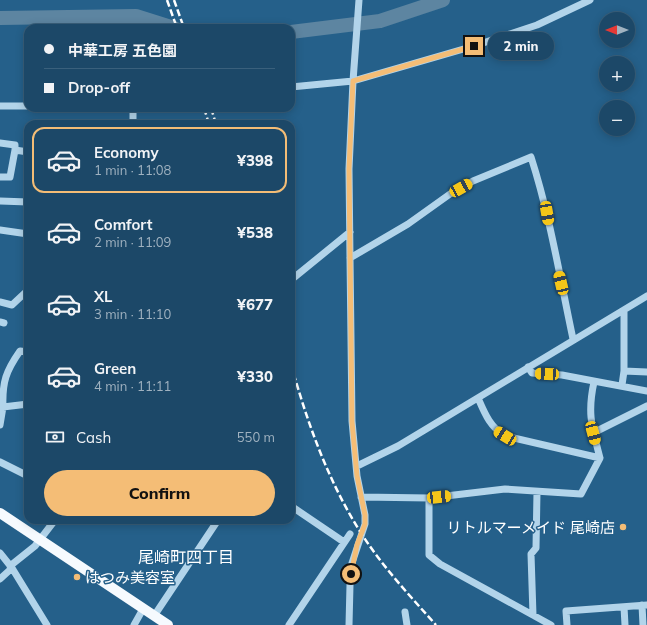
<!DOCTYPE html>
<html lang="en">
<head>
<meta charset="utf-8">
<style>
  body { margin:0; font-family:Mulish,"Noto Sans JP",sans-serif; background:#295271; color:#f1f3f6; height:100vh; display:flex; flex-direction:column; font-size:15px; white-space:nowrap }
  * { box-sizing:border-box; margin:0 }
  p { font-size:13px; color:#a0b2c0 }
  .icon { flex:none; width:22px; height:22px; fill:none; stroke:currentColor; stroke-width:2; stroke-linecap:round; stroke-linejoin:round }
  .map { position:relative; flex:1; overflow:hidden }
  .details { position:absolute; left:24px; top:120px; width:271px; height:404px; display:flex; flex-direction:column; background:#1c4868; border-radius:12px; box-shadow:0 2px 10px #0003,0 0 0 1px #3a607c }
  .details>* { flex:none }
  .hud { position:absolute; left:24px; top:24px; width:271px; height:88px; border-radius:12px; box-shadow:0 2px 10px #0003,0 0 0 1px #3a607c; display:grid; align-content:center; height:88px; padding:0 20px; background:#1c4868 }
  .needle { width:26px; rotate:270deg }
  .buttons { position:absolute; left:599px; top:12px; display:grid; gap:8px }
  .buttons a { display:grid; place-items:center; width:36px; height:36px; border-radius:50%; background:#1c4868; box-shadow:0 2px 10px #0003,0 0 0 1px #3a607c; font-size:20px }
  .end { position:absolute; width:18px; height:18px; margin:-9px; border:5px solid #f4bd76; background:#111; box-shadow:0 0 0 2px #111 }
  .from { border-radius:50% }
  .bubble { position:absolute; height:28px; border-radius:14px; background:#1c4868; box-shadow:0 2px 10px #0003,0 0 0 1px #3a607c; font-size:13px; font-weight:800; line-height:28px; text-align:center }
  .car { position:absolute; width:12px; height:24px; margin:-12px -6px; border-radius:5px; box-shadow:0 0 3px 1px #0007; background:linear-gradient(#f5c518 24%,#345 0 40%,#f5c518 0 76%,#345 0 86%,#f5c518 0) }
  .hud b { display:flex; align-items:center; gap:14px; height:38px; font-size:15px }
  .hud b+b { border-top:1px solid #3a607c }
  .hud i { width:10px; height:10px; background:#f1f3f6 }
  ul { padding:7px 0 0; list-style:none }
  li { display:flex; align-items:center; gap:12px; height:66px; margin:0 8px 6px; padding:0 12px; border:2px solid transparent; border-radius:12px }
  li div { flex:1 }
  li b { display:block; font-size:15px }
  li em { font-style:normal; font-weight:800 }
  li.active { border-color:#f4bd76 }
  li>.icon { width:36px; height:36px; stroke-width:1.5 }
  .pay { display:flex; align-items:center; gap:10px; height:44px; padding:0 20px; font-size:15px }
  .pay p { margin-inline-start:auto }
  .button { display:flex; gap:8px; margin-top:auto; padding:8px 20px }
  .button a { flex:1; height:46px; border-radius:24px; background:#f4bd76; color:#111; font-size:16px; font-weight:800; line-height:46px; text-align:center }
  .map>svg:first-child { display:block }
</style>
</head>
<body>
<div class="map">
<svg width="647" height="625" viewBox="0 0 647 625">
  <rect width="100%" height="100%" fill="#25608a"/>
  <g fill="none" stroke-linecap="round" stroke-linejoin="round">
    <!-- river -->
    <path stroke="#5d85a1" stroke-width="14" d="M 0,18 L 136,16 L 174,28
      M 291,32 L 380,21 L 443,0"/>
    <!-- minor -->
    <path stroke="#b2d4ea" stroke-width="7" d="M 291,87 L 353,81 L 474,46 L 537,25 L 590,0
      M 0,106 L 28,106
      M 133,124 L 133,108
      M 0,143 L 15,145 L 15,150 L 28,152
      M 0,177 L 10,177 L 15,150
      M 0,201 L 28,202
      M 0,230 L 28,234
      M 350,258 L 408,224 L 450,194 L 473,181 L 531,157 C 550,216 560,278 573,339
      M 291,280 L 350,232
      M 0,302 L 12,305 L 28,290
      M 0,322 L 4,323
      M 528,367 L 532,373 L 562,375 L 647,391
      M 624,371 L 647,372
      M 622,385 L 624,371 L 624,310
      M 478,398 C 485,414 490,427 505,436 L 600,458
      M 3,407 C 2,382 6,371 20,351 L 28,352
      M 0,425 L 3,407 L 28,404
      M 593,433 L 647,406
      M 0,462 L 28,476
      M 357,466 L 398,446 L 647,296
      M 361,497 L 429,498 L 505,489 L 581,494 L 600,458 C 592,427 587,414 594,382
      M 429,498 L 429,555 L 440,564 L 551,625
      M 291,506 L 344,542
      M 0,553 L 12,568 L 47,625
      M 10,566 L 35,546 L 55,520
      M 0,579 L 12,568
      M 642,605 L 643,625
      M 624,607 L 625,625
      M 405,612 L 407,625
      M 533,615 L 531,554 L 536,548 L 537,492
      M 154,616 L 218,520
      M 134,625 L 143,609
      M 289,625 L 350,534
      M 349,625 L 350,585 L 352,563 L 365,524 L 365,515 L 357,476 L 352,421 L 350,258 L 349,169 L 353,81 L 359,0
      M 567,625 L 566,611 L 647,605"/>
    <!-- major -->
    <path stroke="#f6fafe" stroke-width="10" d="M 0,513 L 168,625"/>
    <!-- rail -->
    <path stroke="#fff" stroke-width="2.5" stroke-dasharray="7 3" stroke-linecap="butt" d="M 167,0 L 177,28
      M 174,0 L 184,28
      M 204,108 L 209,124
      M 211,108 L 216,124
      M 291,364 C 307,422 328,481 361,533 C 382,566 410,596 436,625"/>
  </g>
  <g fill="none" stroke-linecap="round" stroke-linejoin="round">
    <!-- route -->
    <path stroke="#f4bd76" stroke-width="5" d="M 351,574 L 357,545 L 365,524 L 365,515 L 357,476 L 352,422 L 349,169 L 353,81 L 474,46"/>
  </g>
  <!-- markers -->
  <g fill="#f4bd76" stroke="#25608a" stroke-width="1.5">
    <circle cx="623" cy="527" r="4"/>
    <circle cx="77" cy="577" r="4"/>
  </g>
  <g text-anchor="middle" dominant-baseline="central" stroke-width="3" stroke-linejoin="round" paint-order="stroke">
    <!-- poi labels -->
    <g font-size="15" fill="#fff" stroke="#25608a" text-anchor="end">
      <text x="615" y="527">リトルマーメイド 尾崎店</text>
      <text x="85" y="577" text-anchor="start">はつみ美容室</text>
    </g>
    <!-- neighbourhood labels -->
    <g font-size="16" fill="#fff" stroke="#25608a">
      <text x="186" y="557">尾崎町四丁目</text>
    </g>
  </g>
</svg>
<div class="buttons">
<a><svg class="needle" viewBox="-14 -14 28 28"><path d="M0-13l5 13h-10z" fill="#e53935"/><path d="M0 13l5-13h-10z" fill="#a0b2c0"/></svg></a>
<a>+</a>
<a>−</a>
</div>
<i class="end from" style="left:351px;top:574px"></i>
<i class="end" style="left:474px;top:46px"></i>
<div class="bubble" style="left:488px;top:32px;width:66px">2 min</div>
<i class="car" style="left:461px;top:188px;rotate:61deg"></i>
<i class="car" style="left:547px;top:213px;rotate:170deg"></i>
<i class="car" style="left:561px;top:283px;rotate:347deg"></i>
<i class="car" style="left:547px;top:374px;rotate:273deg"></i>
<i class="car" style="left:593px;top:433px;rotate:165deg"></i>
<i class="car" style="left:505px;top:436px;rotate:302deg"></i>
<i class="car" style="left:439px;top:497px;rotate:84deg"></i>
<div class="hud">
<b><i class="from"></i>中華工房 五色園</b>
<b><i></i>Drop-off</b>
</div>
<section class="details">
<ul>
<li class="active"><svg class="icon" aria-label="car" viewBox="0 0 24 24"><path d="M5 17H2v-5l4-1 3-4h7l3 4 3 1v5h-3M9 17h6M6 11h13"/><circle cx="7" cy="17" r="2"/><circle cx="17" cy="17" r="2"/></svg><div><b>Economy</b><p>1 min · 11:08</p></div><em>¥398</em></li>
<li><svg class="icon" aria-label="car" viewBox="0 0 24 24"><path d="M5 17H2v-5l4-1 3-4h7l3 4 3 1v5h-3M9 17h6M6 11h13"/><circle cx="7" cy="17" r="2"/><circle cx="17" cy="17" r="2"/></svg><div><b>Comfort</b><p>2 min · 11:09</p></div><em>¥538</em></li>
<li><svg class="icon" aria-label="car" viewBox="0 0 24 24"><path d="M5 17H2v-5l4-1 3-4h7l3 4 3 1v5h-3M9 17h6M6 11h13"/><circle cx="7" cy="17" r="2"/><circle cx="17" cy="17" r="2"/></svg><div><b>XL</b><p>3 min · 11:10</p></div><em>¥677</em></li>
<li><svg class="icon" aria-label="car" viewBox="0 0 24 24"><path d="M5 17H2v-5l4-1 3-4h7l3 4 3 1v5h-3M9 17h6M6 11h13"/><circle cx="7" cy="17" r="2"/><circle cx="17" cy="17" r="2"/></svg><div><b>Green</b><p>4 min · 11:11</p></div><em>¥330</em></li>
</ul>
<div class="pay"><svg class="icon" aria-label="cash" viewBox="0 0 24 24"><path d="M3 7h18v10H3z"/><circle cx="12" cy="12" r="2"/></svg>Cash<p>550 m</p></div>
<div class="button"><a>Confirm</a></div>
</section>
</div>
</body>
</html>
